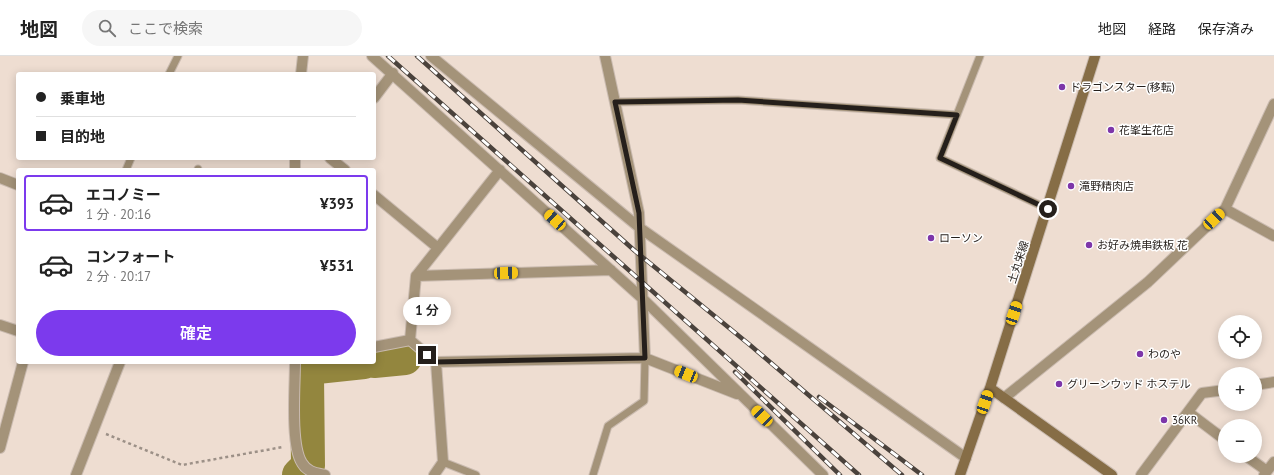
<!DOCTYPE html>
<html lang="ja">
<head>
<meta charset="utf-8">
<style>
  body { margin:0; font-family:"PT Sans","Noto Sans JP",sans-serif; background:#f6f6f6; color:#222; height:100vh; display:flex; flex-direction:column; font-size:15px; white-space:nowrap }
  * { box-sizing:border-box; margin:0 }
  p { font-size:13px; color:#767676 }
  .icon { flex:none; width:22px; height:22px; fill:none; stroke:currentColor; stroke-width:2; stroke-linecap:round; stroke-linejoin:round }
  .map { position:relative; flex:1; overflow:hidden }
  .details { position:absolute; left:16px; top:112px; width:360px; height:196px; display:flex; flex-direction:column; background:#fff; border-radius:4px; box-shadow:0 2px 10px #0003 }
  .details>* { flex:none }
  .banner { position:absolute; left:16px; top:16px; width:360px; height:88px; border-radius:4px; box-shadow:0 2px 10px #0003; display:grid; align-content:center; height:88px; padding:0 20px; background:#fff }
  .fabs { position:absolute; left:1218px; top:259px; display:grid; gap:8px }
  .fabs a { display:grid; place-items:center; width:44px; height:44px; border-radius:50%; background:#fff; box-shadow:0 2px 10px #0003; font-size:20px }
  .end { position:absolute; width:18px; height:18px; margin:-9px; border:5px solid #251f1b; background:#fff; box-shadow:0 0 0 2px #fff }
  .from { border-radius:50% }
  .bubble { position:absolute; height:28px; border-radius:14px; background:#fff; box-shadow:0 2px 10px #0003; font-size:13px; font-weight:600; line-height:28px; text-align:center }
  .car { position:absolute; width:12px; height:24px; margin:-12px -6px; border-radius:5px; box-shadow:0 0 3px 1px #0007; background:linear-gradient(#f5c518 24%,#345 0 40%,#f5c518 0 76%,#345 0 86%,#f5c518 0) }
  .banner b { display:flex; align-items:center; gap:14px; height:38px; font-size:15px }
  .banner b+b { border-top:1px solid #e0e0e0 }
  .banner i { width:10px; height:10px; background:#222 }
  ul { padding:7px 0 0; list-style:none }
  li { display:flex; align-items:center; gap:12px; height:56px; margin:0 8px 6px; padding:0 12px; border:2px solid transparent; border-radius:4px }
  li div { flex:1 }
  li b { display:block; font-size:15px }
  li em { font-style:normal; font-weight:600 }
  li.current { border-color:#7c3aed }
  li>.icon { width:36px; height:36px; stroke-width:1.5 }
  .cta { display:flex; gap:8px; margin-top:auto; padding:8px 20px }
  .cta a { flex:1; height:46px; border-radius:24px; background:#7c3aed; color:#fff; font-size:16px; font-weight:600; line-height:46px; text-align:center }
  header { display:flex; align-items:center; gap:24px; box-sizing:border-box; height:56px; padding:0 20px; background:#fff; border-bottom:1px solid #e0e0e0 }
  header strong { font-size:19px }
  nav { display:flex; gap:22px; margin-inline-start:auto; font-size:14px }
  .search { width:280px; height:36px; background:#f6f6f6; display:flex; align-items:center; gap:10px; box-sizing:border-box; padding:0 14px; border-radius:22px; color:#767676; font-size:15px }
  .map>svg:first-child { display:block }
</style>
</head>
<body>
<header>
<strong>地図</strong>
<div class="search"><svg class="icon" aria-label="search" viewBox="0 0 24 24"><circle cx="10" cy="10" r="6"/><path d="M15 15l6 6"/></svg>ここで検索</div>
<nav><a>地図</a><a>経路</a><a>保存済み</a></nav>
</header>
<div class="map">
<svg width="1274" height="419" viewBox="0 0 1274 419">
  <rect width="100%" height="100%" fill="#eeddd1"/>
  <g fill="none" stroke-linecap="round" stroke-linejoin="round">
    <!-- river -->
    <path stroke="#93863e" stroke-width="34" d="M 374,305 L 405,302
      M 299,419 L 308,410 L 307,320 L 317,311 L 364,306"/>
    <defs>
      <path id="lane" d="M 980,0 L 940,102 L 1048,153
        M 169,18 L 178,0
        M 615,46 L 738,44 L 957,59
        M 126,114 L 131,102
        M 198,114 L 198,113
        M 443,406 L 476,419
        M 593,419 L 608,370 L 644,345 L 645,302"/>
      <path id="street" d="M 372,0 L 643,243 L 823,419
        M 431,0 L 640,172 L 966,402
        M 605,0 L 639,157 L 645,302 L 737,338
        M 301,18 L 303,0
        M 374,42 L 393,17
        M 295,102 L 295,114
        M 330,102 L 345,114
        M 0,122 L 18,129
        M 374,139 L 438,192
        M 1225,153 L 1274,180
        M 416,220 L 500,114
        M 0,269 L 18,275
        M 410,284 L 416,220 L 611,214
        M 374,291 L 410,284 L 436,306 L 645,302
        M 295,306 C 295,329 290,389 302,407 C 307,416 316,417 325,419
        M 1255,329 L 1274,326
        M 1004,342 L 1148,226 L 1225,153 L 1274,48
        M 1188,356 L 1225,384
        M 0,392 L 23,306
        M 1246,400 L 1267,415
        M 76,419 L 120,306
        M 434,419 L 443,406 L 436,306
        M 1141,419 L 1202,337 L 1225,334
        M 1264,419 L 1274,406"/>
      <path id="secondary" d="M 990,332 L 1112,419
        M 960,419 L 990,332 L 1095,0"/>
    </defs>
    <!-- lane casing -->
    <use href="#lane" stroke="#cabbb0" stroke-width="9"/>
    <!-- street casing -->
    <use href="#street" stroke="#cabbb0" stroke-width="12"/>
    <!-- secondary casing -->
    <use href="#secondary" stroke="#cabbb0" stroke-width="12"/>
    <!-- path -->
    <path stroke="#9c9087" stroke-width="2.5" stroke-dasharray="3 3" stroke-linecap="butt" d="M 106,378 L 182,409 L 283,391"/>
    <!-- lane -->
    <use href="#lane" stroke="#a49379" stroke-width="7"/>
    <!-- street -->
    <use href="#street" stroke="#a49379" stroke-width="10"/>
    <!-- secondary -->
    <use href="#secondary" stroke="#866d46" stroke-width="10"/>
    <defs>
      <path id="rail" d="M 388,0 L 859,419
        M 417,0 L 635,195 L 750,289 L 902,419
        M 735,316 L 840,419
        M 819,341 L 922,419"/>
    </defs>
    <!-- rail casing -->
    <use href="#rail" stroke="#4a423c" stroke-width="4.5"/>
    <!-- rail -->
    <use href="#rail" stroke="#fff" stroke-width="3" stroke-dasharray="9" stroke-linecap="butt"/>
  </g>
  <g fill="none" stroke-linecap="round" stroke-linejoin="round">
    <!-- route -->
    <path stroke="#251f1b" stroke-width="5" d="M 427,299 L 436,306 L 645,302 L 639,157 L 615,46 L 738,44 L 957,59 L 940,102 L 1048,153"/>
  </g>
  <!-- markers -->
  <g fill="#7d36a9" stroke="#fff" stroke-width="1.5">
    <circle cx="1062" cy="31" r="4"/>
    <circle cx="1111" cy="74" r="4"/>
    <circle cx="1071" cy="130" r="4"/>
    <circle cx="931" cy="182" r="4"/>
    <circle cx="1089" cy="189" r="4"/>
    <circle cx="1140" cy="298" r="4"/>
    <circle cx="1059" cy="328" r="4"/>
    <circle cx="1164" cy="364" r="4"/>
  </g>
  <g text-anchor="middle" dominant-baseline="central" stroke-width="3" stroke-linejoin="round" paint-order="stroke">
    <!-- poi labels -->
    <g font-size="11" fill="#251f1b" stroke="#fff" text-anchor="start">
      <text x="1070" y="31">ドラゴンスター(移転)</text>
      <text x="1119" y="74">花峯生花店</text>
      <text x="1079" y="130">滝野精肉店</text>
      <text x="939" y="182">ローソン</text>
      <text x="1097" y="189">お好み焼串鉄板 花</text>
      <text x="1148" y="298">わのや</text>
      <text x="1067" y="328">グリーンウッド ホステル</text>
      <text x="1172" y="364">36KR</text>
    </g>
    <!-- street labels -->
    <g font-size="11" fill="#251f1b" stroke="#fff">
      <text transform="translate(1018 206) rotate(-72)">土丸栄線</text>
    </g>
  </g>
</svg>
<div class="fabs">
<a><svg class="icon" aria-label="locate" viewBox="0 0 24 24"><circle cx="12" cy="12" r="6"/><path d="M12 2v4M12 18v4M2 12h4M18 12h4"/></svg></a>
<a>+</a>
<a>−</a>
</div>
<i class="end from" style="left:1048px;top:153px"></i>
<i class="end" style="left:427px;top:299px"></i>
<div class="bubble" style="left:403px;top:241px;width:48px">1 分</div>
<i class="car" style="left:1214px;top:163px;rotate:47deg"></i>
<i class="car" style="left:555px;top:164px;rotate:312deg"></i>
<i class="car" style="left:506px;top:217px;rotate:88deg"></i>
<i class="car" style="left:1014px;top:257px;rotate:18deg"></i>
<i class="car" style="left:686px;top:318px;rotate:292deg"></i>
<i class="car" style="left:985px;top:346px;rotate:19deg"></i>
<i class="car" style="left:762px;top:360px;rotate:314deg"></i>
<div class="banner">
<b><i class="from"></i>乗車地</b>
<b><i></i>目的地</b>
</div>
<section class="details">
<ul>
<li class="current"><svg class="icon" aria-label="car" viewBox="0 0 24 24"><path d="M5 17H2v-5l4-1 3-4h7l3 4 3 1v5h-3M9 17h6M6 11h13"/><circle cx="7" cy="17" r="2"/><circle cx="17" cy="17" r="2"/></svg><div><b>エコノミー</b><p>1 分 · 20:16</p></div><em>¥393</em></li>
<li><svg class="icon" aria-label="car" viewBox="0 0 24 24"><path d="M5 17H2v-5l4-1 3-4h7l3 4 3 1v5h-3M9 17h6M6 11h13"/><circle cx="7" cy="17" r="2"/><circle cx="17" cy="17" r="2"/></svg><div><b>コンフォート</b><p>2 分 · 20:17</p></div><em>¥531</em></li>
</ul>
<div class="cta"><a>確定</a></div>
</section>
</div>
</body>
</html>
